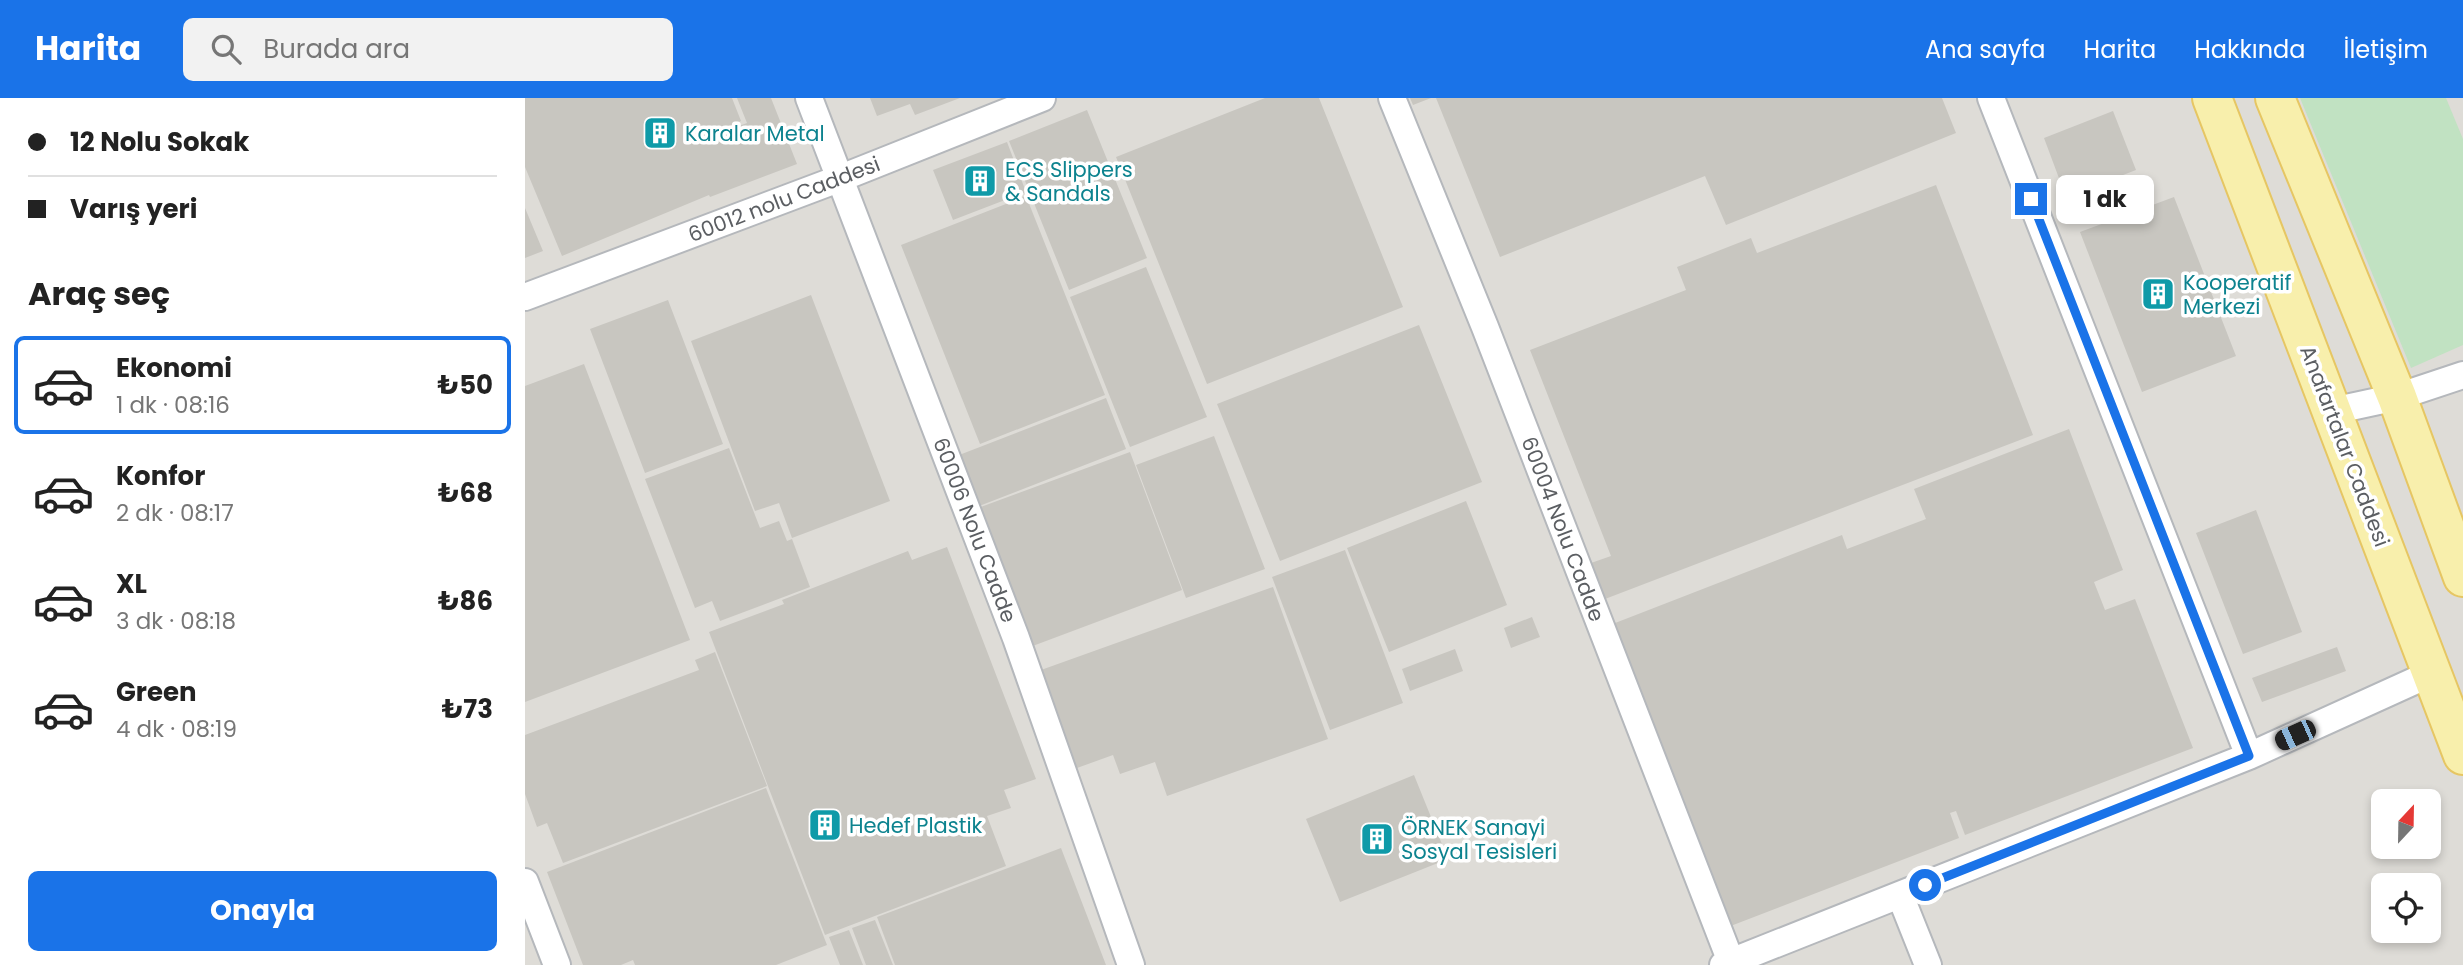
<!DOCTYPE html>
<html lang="tr">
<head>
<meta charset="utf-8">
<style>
  body { margin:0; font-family:Poppins,sans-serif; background:#f2f2f2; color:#222; height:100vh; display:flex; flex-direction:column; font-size:26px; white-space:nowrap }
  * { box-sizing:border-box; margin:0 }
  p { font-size:23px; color:#767676 }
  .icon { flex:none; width:38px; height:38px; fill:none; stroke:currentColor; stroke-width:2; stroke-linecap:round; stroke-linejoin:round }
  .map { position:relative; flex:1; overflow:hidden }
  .drawer { display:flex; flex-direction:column; background:#fff; width:525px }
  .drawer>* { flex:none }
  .guide { display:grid; align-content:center; height:154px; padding:0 28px; background:#fff }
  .needle { width:46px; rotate:22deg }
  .controls { position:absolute; left:1846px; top:691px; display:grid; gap:14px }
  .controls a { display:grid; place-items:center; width:70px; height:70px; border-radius:10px; background:#fff; box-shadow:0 4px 10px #0003; font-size:35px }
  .end { position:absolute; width:32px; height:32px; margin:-16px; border:9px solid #1a73e8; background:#fff; box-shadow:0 0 0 4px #fff }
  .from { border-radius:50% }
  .bubble { position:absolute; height:49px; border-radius:10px; background:#fff; box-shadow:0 4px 10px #0003; font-size:23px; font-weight:700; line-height:49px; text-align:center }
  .car { position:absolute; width:21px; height:42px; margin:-21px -10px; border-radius:9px; box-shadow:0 0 5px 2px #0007; background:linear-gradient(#222 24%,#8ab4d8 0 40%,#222 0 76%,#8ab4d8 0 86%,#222 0) }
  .guide b { display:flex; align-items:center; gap:24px; height:66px; font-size:26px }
  .guide b+b { border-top:2px solid #e0e0e0 }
  .guide i { width:18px; height:18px; background:#222 }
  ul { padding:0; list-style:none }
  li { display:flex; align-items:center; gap:21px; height:98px; margin:0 14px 10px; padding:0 14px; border:4px solid transparent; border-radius:10px }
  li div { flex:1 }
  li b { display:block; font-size:26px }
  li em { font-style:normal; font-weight:700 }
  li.on { border-color:#1a73e8 }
  li>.icon { width:63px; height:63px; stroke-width:1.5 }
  h2 { padding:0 28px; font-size:32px; line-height:84px }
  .action { display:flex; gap:14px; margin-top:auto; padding:14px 28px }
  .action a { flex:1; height:80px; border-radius:10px; background:#1a73e8; color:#fff; font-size:28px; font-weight:700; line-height:80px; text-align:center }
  header { display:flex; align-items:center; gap:42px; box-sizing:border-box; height:98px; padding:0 35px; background:#1a73e8; color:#fff }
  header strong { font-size:33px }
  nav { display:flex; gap:38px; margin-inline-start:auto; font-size:24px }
  .search { width:490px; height:63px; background:#f2f2f2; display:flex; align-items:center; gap:18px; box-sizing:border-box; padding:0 24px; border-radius:10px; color:#767676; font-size:26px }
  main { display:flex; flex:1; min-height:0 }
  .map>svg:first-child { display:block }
</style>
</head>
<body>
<header>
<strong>Harita</strong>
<div class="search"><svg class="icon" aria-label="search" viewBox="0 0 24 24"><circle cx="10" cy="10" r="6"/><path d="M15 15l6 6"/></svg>Burada ara</div>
<nav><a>Ana sayfa</a><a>Harita</a><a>Hakkında</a><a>İletişim</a></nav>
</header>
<main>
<section class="drawer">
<div class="guide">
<b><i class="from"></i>12 Nolu Sokak</b>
<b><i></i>Varış yeri</b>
</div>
<h2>Araç seç</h2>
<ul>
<li class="on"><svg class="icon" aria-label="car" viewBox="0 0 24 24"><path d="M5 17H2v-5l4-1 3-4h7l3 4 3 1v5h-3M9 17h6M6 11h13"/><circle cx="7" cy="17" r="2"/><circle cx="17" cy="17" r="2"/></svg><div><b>Ekonomi</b><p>1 dk · 08:16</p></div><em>₺50</em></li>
<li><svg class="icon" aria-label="car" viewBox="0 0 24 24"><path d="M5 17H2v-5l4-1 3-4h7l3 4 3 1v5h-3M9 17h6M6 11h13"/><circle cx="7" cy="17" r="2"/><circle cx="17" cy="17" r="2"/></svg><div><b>Konfor</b><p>2 dk · 08:17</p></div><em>₺68</em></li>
<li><svg class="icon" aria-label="car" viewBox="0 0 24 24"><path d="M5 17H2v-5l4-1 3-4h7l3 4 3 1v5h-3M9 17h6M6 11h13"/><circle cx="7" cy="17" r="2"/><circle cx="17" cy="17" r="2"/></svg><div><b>XL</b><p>3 dk · 08:18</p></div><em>₺86</em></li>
<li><svg class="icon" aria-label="car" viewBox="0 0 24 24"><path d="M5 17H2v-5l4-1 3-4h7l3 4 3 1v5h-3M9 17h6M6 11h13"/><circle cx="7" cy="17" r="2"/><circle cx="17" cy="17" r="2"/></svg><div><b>Green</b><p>4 dk · 08:19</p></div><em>₺73</em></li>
</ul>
<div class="action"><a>Onayla</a></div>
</section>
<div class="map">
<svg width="1938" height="867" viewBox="0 0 1938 867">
  <rect width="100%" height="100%" fill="#edebe3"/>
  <!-- industrial -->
  <path fill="#dedcd7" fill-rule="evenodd" d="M 0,0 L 1938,0 L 1938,867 L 0,867 ZM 1858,704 L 1904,704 L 1904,749 L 1858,749 ZM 1858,788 L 1904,788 L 1904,833 L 1858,833 Z"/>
  <!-- green -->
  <path fill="#c1e2c2" d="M 1775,0 L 1921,0 L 1938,41 L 1938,247 L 1886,270 Z"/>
  <!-- building -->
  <path fill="#c8c6c0" d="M 0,0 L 207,0 L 216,23 L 176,42 L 222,25 L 212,0 L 246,0 L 272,66 L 185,99 L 184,97 L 37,158 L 0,69 Z
    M 345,0 L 435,0 L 390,17 L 385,6 L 352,18 Z
    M 740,0 L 794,0 L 878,209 L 682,286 L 591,59 Z
    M 885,0 L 906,0 L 888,7 Z
    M 911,0 L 1417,0 L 1431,35 L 1201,127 L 1180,78 L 975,159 Z
    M 562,12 L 622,160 L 544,192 L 484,43 Z
    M 1588,13 L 1611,72 L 1541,99 L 1519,40 Z
    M 482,44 L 501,94 L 428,122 L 408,72 Z
    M 1411,87 L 1508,337 L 1080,501 L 1066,465 L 1086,458 L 1005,252 L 1161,192 L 1152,169 L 1226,140 L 1232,155 Z
    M 501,98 L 580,297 L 455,346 L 376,147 Z
    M 1649,99 L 1711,258 L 1617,294 L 1555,134 Z
    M 0,110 L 18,153 L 0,160 Z
    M 621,169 L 682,319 L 605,349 L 545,199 Z
    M 286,197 L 365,403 L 267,440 L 254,405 L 230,413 L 166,243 Z
    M 143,202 L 198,346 L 120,375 L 65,231 Z
    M 894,227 L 957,384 L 755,463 L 692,306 Z
    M 59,266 L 165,542 L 0,604 L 0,288 Z
    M 581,300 L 601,351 L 449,410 L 429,359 Z
    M 1544,331 L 1598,472 L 1569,484 L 1580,512 L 1610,501 L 1668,650 L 1440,737 L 1431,713 L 1425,715 L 1434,740 L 1203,829 L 1085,527 L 1317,437 L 1322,451 L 1401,421 L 1389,391 Z
    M 689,338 L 740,471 L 661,500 L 611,367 Z
    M 204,350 L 235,430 L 254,423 L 262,443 L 267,441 L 285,489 L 195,523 L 187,503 L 170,510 L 120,381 Z
    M 605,354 L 657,492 L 505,549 L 453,410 Z
    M 941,403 L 982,507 L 864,554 L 822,450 Z
    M 1731,412 L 1777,534 L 1718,556 L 1671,435 Z
    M 422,449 L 511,681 L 479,692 L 486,710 L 462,718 L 481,768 L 300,837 L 184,534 L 259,506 L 257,502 L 383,453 L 387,462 Z
    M 820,452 L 878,605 L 805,632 L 747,479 Z
    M 748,489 L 803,641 L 642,698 L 630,664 L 595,676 L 588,657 L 552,670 L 516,572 Z
    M 1007,519 L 1015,539 L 986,550 L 979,530 Z
    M 1812,549 L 1821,573 L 1737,604 L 1727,580 Z
    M 930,551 L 938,573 L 885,593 L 877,571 Z
    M 190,554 L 242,688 L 38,765 L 22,725 L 12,729 L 0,696 L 0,637 L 174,572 L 170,562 Z
    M 889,677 L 923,761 L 815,804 L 781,721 Z
    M 241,690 L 302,847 L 251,867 L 110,867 L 108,862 L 96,867 L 58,867 L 22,774 Z
    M 536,750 L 581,867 L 370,867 L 352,819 Z
    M 350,822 L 368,867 L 341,867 L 327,830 Z
    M 324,832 L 338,867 L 315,867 L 304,839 Z"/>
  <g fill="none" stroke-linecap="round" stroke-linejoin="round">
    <defs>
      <path id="minor" d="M 284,0 L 491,540 L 606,867
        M 867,0 L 960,229 L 1206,864
        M 1466,0 L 1724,658
        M 0,199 L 316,80 L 517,0
        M 1807,313 L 1872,299 L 1938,277
        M 0,784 L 32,867
        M 1375,797 L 1403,867
        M 1198,867 L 1724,658 L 1907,575"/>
      <path id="primary" d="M 1687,0 L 1938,657
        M 1750,0 L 1872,299 L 1938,479"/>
    </defs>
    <!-- minor casing -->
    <use href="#minor" stroke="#b5b8bc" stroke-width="30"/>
    <!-- primary casing -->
    <use href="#primary" stroke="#e6c663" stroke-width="42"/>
    <!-- minor -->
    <use href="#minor" stroke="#fff" stroke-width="26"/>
    <!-- primary -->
    <use href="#primary" stroke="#f8efac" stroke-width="38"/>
  </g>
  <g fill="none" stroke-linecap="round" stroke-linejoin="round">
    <!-- route -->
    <path stroke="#1a73e8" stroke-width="9" d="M 1400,787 L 1724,658 L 1506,101"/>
  </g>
  <!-- icons -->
  <defs>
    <symbol id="building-square" viewBox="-11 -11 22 22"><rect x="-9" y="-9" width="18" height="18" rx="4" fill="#0f9aa8" stroke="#fff"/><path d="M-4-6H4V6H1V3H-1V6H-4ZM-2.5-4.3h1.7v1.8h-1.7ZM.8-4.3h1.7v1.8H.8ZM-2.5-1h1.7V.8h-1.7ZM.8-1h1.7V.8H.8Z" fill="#fff"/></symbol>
  </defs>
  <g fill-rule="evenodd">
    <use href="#building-square" x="116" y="16" width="38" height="38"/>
    <use href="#building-square" x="436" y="64" width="38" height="38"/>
    <use href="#building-square" x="1614" y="177" width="38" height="38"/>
    <use href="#building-square" x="281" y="708" width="38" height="38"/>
    <use href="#building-square" x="833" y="722" width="38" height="38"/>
  </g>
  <g text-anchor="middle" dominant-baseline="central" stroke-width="7" stroke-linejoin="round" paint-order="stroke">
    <!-- culture labels -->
    <g font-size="21" fill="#0d838f" stroke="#fff" text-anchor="start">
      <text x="160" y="35">Karalar Metal</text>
      <text x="480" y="71">ECS Slippers<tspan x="480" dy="24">&amp; Sandals</tspan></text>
      <text x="1658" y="184">Kooperatif<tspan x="1658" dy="24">Merkezi</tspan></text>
      <text x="324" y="727">Hedef Plastik</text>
      <text x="876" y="729">ÖRNEK Sanayi<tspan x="876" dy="24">Sosyal Tesisleri</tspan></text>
    </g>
    <!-- street labels -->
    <g font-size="21" fill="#5b5e62" stroke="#fff">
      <text transform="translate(259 101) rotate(-21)">60012 nolu Caddesi</text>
      <text transform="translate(1820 348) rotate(69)">Anafartalar Caddesi</text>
      <text transform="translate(1038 431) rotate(69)">60004 Nolu Cadde</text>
      <text transform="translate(450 432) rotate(69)">60006 Nolu Cadde</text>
    </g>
  </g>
</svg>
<div class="controls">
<a><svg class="needle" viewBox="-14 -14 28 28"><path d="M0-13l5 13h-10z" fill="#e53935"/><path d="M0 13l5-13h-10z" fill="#767676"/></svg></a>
<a><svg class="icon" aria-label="locate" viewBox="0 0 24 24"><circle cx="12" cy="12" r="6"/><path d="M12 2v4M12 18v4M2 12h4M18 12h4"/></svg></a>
</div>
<i class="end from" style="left:1400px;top:787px"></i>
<i class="end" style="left:1506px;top:101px"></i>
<div class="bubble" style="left:1531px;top:77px;width:98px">1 dk</div>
<i class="car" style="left:1770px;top:637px;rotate:246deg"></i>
</div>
</main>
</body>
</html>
